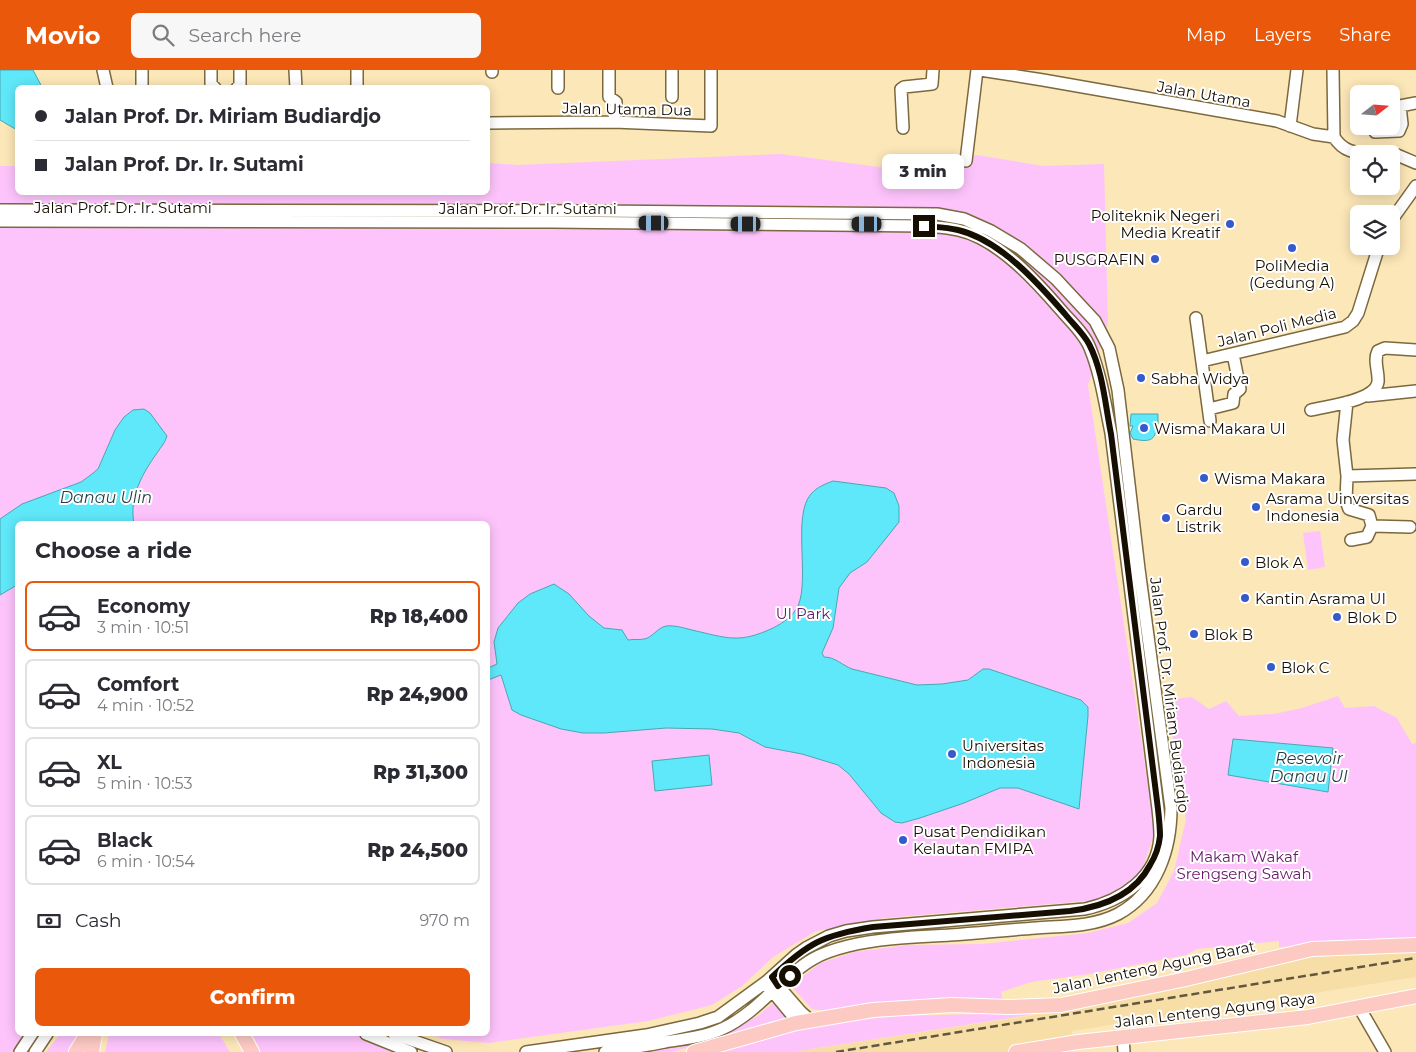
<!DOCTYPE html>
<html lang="en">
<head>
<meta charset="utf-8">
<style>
  body { margin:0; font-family:Montserrat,sans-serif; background:#f7f7f7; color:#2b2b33; height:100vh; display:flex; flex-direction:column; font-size:19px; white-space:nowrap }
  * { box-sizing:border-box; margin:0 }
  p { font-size:16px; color:#7c7c81 }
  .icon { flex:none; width:28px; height:28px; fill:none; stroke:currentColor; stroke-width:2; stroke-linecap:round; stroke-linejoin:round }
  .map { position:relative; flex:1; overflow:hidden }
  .drawer { position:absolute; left:15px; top:451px; width:475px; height:515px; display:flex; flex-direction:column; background:#fff; border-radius:8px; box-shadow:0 2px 12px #0003 }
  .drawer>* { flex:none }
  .banner { position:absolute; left:15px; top:15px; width:475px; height:110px; border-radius:8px; box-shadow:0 2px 12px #0003; display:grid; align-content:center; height:110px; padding:0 20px; background:#fff }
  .needle { width:32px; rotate:73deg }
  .fabs { position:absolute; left:1350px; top:15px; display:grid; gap:10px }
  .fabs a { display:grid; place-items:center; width:50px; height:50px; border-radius:8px; background:#fff; box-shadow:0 2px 12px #0003; font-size:25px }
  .end { position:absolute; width:22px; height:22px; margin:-11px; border:6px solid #150e01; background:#fff; box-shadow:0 0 0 2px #fff }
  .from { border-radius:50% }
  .bubble { position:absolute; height:35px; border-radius:8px; background:#fff; box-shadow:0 2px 12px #0003; font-size:16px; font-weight:800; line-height:35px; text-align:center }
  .car { position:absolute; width:15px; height:30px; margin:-15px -8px; border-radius:6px; box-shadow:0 0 4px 1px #0007; background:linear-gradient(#222 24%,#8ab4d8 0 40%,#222 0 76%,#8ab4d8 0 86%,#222 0) }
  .banner b { display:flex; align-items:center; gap:18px; height:48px; font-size:19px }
  .banner b+b { border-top:1px solid #e1e1e2 }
  .banner i { width:12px; height:12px; background:#2b2b33 }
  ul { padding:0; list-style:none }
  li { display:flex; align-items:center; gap:15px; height:70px; margin:0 10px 8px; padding:0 10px; border:2px solid #e1e1e2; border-radius:8px }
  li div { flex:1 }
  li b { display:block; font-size:19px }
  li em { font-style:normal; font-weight:800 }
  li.current { border-color:#ea580c }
  li>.icon { width:45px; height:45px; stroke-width:1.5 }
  h2 { padding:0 20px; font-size:22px; line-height:60px }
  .pay { display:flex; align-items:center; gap:12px; height:55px; padding:0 20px; font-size:19px }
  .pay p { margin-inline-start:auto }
  .action { display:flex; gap:10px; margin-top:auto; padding:10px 20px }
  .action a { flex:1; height:58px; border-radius:8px; background:#ea580c; color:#fff; font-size:20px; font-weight:800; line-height:58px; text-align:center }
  header { display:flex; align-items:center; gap:30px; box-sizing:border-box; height:70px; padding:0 25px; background:#ea580c; color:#fff }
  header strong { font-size:24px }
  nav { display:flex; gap:28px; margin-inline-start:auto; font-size:18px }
  .search { width:350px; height:45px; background:#f7f7f7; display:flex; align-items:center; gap:12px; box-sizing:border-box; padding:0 18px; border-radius:8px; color:#7c7c81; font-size:19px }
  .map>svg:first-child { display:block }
</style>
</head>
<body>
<header>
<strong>Movio</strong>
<div class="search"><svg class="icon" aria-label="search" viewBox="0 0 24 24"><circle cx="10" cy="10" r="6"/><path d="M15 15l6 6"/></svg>Search here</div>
<nav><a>Map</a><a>Layers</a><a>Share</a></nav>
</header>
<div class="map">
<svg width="1416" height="982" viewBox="0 0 1416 982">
  <rect width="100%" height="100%" fill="#fce7b8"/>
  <!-- built -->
  <path fill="#f7dea7" d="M 1416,878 L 1416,907 L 1072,961 L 1070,982 L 792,982 L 1081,938 L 1321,885 Z"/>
  <!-- green -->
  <path fill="#fdc4fc" d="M 781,84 L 879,97 L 977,85 L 1043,96 L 1104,94 L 1108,253 L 1088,315 L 1155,761 L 1133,827 L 885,848 L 816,861 L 773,887 L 742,916 L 712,935 L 648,951 L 489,973 L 444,969 L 429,964 L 488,964 L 488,454 L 18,454 L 18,964 L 27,964 L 16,982 L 0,982 L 0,96 L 17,96 L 18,122 L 488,122 L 488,93 L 518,95 Z
    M 1320,461 L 1325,497 L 1308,500 L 1303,463 Z
    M 1338,626 L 1345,638 L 1374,636 L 1397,648 L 1412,674 L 1416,673 L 1416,867 L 1279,877 L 1279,871 L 1197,879 L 1186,885 L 1089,904 L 1031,912 L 1001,922 L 1003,933 L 826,941 L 812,939 L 791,916 L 820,893 L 854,882 L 907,875 L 983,874 L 1088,863 L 1128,853 L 1157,833 L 1174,801 L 1186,750 L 1167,630 L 1192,627 L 1209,639 L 1226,631 L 1239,646 L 1274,644 L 1302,638 Z
    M 776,930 L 788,944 L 787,950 L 671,982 L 640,982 L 738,956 L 759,945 Z
    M 1028,943 L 1029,945 L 792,982 L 707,982 L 812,955 L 896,946 Z
    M 60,964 L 82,964 L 72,982 L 46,982 Z
    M 109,964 L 219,964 L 230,982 L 105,982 Z
    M 252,964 L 361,964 L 407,982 L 261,982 Z"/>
  <!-- water -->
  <path fill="#5fe8f9" stroke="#49a7af" d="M 0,0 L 33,0 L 42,17 L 18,18 L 17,60 L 0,50 Z
    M 144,339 L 150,343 L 167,366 C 165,373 161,377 157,383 C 142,404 129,427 134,454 L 18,454 L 17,515 L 0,525 L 0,449 L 22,434 L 81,412 L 92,404 L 98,399 L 115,360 L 124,347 L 133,340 Z
    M 1131,344 L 1158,344 L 1158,354 L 1156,354 C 1157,372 1148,372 1133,369 L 1130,363 L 1133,356 L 1130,356 Z
    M 833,411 L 886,418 L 894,423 L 899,436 L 899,452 L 867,492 L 850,503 L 839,518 L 833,558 L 822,583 L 824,587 C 835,587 842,595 852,599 L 917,615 L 942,614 L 968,610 L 983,599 L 989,599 L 1081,630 L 1088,637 L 1088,646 L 1079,739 L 1018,718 L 1000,718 L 964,733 L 920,748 L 902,753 L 895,752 L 881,743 L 849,704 L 838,695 L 802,684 L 765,677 L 739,663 L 712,659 L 666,658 L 604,663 L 583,663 L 561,659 L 521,645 L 512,640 L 501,605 L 488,610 L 488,598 L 497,594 L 494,572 L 498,558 L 518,533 L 530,524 L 554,514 L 569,524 L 589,546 L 604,558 L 622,560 L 628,570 C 633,569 639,570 644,569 C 652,568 657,558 666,556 C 675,555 684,558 692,560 C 727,568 739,574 773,558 C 783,553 793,546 798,536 C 810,508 792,445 811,424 C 817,417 825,414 833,411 Z
    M 1233,669 L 1333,678 L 1328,722 L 1228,705 Z
    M 709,685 L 712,715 L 655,721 L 652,691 Z"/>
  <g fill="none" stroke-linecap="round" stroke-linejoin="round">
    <defs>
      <path id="minor" d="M 103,0 L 107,18
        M 211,0 L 211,14 L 215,18
        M 295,0 L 296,18
        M 492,0 L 492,2
        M 558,0 L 558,18
        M 609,0 L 609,27 L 616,32 L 614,52
        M 672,0 L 672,27
        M 980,0 L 1043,10 L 1277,51 L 1313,64 L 1334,67
        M 1333,0 L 1334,67 C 1346,86 1361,82 1381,84
        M 142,18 L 142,0
        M 237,18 L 240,15 L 240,0
        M 357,18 L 357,0
        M 488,53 L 614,52 L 711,56 L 711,0
        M 1290,56 L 1297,0
        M 903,58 L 901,19 L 904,17 L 932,14 L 933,0
        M 1375,62 L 1399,61 L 1402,54 L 1400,36 L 1416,33
        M 1391,84 L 1397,85 L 1416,93
        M 966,91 L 977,0
        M 0,140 L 592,141 L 937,144 L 964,149 L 991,161 L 1021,179 L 1056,209 L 1095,251 L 1109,278 L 1118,320 L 1139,499 L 1171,738 C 1171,779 1157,823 1118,844 C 1093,857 1063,856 1036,858 C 1007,860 979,863 950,865 C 916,867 881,868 848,876 C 836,879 823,883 813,889 C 780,908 758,942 724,958 C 705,967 685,969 665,972 C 645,976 625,979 605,982
        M 0,151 L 551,152 L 924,156 C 935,157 947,157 958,160 C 998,169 1034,209 1060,239 C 1070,251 1084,263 1090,278 C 1101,305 1105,334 1111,363 L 1158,739 C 1159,748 1160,757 1160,766 C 1158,808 1121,831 1085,839 L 873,857 L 846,861 L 829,866 L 806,878 L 796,885 L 766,912 L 718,947 L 700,953 L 646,965 L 526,982
        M 1391,151 L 1416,116
        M 1196,248 L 1210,351
        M 1202,291 L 1345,257 L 1353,251 L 1358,243 L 1379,176
        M 1368,326 L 1416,321
        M 1347,332 L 1343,370 L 1347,406 L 1346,431 L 1349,439 L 1369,445 L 1372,456 L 1367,467 L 1351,470
        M 1209,339 L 1233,333 L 1234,324 L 1240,319 L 1233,284
        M 1311,340 C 1327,336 1375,331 1378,312 C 1379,301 1373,291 1378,281 L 1385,278 L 1416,280
        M 1347,406 L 1416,404
        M 1372,456 L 1410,457
        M 774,911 L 801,942 L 810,950
        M 768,916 L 792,945 L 796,953
        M 1359,937 L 1385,982
        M 366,964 L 411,982
        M 394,964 L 446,982
        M 1123,967 L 1124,982
        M 20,982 L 32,964
        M 35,982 L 47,964"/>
      <path id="major" d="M 242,964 L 252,982
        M 76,982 L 87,964
        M 92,982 L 95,964
        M 694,982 L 796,953 L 873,940 L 952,935 L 1009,937 L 1061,935 L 1186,909 L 1312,879 L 1416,875
        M 1016,982 L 1078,972 L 1308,947 L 1416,926"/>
    </defs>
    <!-- minor casing -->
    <use href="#minor" stroke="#7b683d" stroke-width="14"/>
    <!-- major casing -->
    <use href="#major" stroke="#fff" stroke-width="16"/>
    <!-- minor -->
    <use href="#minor" stroke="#fff" stroke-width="11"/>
    <!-- major -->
    <use href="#major" stroke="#fcc9c3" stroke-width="14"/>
    <!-- rail -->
    <path stroke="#62573e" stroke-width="2.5" stroke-dasharray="8 4" stroke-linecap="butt" d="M 836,982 L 1416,888"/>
  </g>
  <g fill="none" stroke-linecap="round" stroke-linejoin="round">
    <!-- route -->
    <path stroke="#150e01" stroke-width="6" d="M 790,906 L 778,916 L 772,907 C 808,873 823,865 873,857 L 1070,841 C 1102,837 1134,826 1150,795 C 1155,787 1159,776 1160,766 C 1160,757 1159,748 1158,739 L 1111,364 C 1105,334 1103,301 1089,274 C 1083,263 1073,254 1065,244 C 1038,213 1000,170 958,160 C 947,157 935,157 924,156"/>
  </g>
  <!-- markers -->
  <g fill="#375acb" stroke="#fff" stroke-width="2">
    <circle cx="1230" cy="154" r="5"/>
    <circle cx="1292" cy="178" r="5"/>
    <circle cx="1155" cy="189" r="5"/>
    <circle cx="1141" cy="308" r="5"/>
    <circle cx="1144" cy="358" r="5"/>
    <circle cx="1204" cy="408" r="5"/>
    <circle cx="1256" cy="437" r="5"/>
    <circle cx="1166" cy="448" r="5"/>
    <circle cx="1245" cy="492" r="5"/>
    <circle cx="1245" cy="528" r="5"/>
    <circle cx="1337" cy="547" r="5"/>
    <circle cx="1194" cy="564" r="5"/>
    <circle cx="1271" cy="597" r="5"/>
    <circle cx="952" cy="684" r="5"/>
    <circle cx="903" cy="770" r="5"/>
  </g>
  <g text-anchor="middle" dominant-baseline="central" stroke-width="4" stroke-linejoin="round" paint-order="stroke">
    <!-- street labels -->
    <g font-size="15" fill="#150e01" stroke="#fff">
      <text transform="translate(1204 24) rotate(10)">Jalan Utama</text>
      <text transform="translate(627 39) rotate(1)">Jalan Utama Dua</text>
      <text x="123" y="137">Jalan Prof. Dr. Ir. Sutami</text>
      <text x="528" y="138">Jalan Prof. Dr. Ir. Sutami</text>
      <text transform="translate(1277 257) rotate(-14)">Jalan Poli Media</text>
      <text transform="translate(1170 625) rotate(83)">Jalan Prof. Dr. Miriam Budiardjo</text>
      <text transform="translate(1154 897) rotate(-12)">Jalan Lenteng Agung Barat</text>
      <text transform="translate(1215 940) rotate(-7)">Jalan Lenteng Agung Raya</text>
    </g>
    <!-- poi labels -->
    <g font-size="15" fill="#150e01" stroke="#fff" text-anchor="start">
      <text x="1220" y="145" text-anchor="end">Politeknik Negeri<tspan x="1220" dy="17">Media Kreatif</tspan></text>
      <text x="1145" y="189" text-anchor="end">PUSGRAFIN</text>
      <text x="1292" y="195" text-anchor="middle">PoliMedia<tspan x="1292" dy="17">(Gedung A)</tspan></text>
      <text x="1151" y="308">Sabha Widya</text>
      <text x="1154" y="358">Wisma Makara UI</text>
      <text x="1214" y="408">Wisma Makara</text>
      <text x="1266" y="428">Asrama Uinversitas<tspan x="1266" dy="17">Indonesia</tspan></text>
      <text x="1176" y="439">Gardu<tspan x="1176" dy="17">Listrik</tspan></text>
      <text x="1255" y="492">Blok A</text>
      <text x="1255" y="528">Kantin Asrama UI</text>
      <text x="1347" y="547">Blok D</text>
      <text x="1204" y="564">Blok B</text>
      <text x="1281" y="597">Blok C</text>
      <text x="962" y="675">Universitas<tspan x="962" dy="17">Indonesia</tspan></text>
      <text x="913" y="761">Pusat Pendidikan<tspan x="913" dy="17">Kelautan FMIPA</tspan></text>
    </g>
    <!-- park labels -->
    <g font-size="15" fill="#641867" stroke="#fff">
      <text x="803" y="543">UI Park</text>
      <text x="1244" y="786">Makam Wakaf<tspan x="1244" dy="17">Srengseng Sawah</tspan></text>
    </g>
    <!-- water labels -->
    <g font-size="16" font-style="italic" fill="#1f3d41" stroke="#fff">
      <text x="106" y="427">Danau Ulin</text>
      <text x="1309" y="688">Resevoir<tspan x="1309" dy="18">Danau UI</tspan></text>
    </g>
  </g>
</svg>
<div class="fabs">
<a><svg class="needle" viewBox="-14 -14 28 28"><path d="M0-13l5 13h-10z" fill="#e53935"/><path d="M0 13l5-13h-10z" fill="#7c7c81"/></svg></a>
<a><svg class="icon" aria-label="locate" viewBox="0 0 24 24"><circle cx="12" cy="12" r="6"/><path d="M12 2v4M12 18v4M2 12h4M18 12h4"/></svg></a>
<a><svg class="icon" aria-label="layers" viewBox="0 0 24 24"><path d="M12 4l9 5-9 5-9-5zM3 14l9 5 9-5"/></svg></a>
</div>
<i class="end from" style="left:790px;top:906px"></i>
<i class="end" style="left:924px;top:156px"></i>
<div class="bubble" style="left:882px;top:84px;width:82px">3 min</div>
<i class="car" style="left:654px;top:153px;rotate:270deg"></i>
<i class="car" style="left:746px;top:154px;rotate:270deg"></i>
<i class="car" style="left:867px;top:154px;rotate:270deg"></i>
<div class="banner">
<b><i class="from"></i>Jalan Prof. Dr. Miriam Budiardjo</b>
<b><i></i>Jalan Prof. Dr. Ir. Sutami</b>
</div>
<section class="drawer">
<h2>Choose a ride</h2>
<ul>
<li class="current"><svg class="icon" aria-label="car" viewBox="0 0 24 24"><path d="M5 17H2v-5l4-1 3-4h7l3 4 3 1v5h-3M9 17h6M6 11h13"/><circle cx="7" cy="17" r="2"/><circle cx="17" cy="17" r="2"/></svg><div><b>Economy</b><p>3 min · 10:51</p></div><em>Rp 18,400</em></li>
<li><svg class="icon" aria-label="car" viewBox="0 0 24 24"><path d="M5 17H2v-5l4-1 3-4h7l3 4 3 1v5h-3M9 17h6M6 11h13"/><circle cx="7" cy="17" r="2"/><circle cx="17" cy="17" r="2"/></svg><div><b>Comfort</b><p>4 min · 10:52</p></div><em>Rp 24,900</em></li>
<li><svg class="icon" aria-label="car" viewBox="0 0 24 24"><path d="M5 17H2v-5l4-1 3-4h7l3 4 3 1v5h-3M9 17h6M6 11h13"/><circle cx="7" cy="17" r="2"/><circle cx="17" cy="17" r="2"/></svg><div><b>XL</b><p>5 min · 10:53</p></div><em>Rp 31,300</em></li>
<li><svg class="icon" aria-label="car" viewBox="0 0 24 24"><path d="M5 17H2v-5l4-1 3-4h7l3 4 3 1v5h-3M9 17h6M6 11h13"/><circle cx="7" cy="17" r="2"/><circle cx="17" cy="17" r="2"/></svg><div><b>Black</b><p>6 min · 10:54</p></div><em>Rp 24,500</em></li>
</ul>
<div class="pay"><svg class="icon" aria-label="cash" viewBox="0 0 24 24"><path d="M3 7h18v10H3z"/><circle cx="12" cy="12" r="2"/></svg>Cash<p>970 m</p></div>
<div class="action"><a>Confirm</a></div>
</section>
</div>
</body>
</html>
